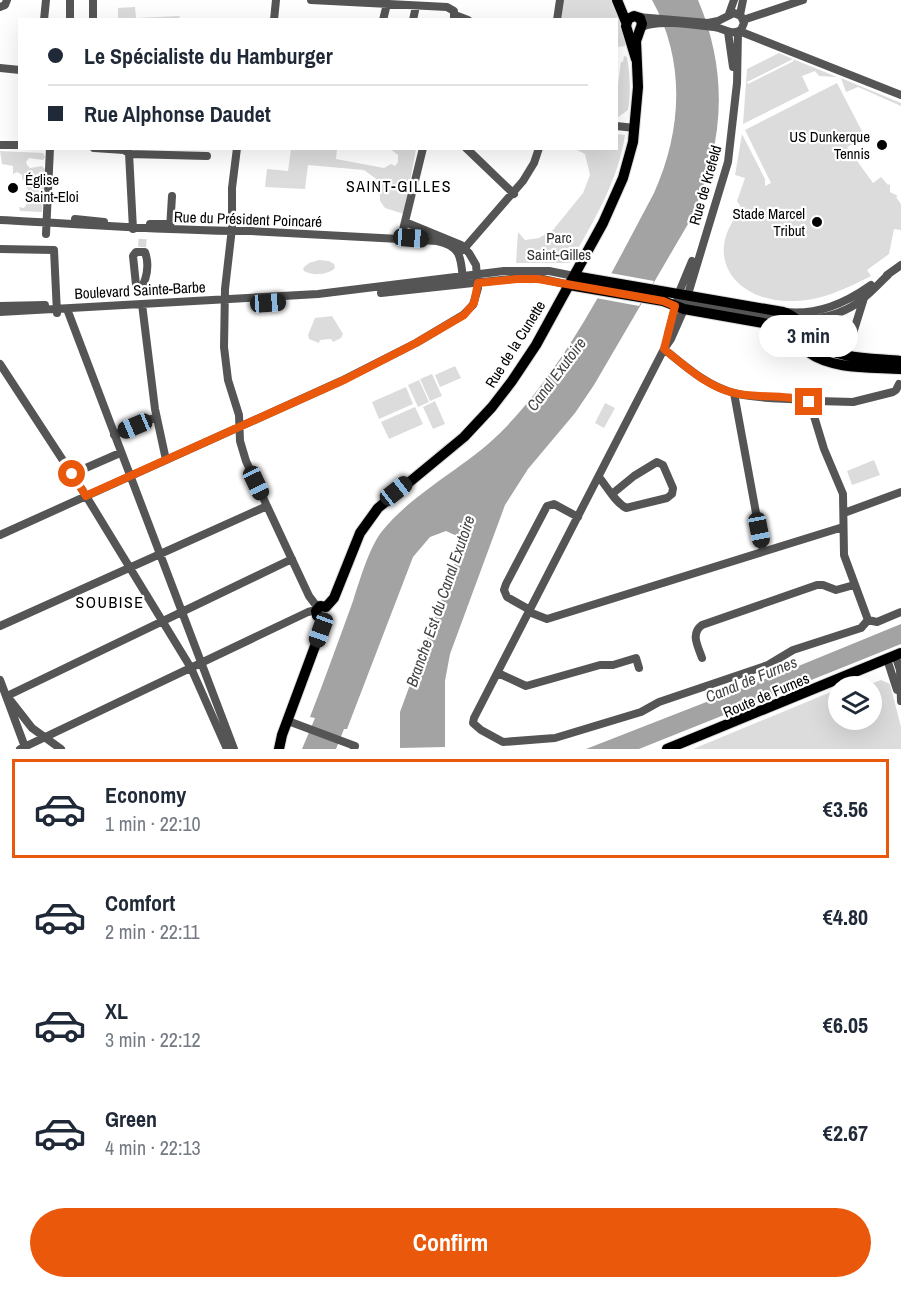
<!DOCTYPE html>
<html lang="en">
<head>
<meta charset="utf-8">
<style>
  body { margin:0; font-family:"Archivo Narrow",sans-serif; background:#f6f6f7; color:#1f2937; height:100vh; display:flex; flex-direction:column; font-size:22px; white-space:nowrap }
  * { box-sizing:border-box; margin:0 }
  p { font-size:20px; color:#747a83 }
  .icon { flex:none; width:33px; height:33px; fill:none; stroke:currentColor; stroke-width:2; stroke-linecap:round; stroke-linejoin:round }
  .map { position:relative; height:749px; overflow:hidden }
  .panel { display:flex; flex-direction:column; background:#fff; flex:1 }
  .panel>* { flex:none }
  .hud { position:absolute; left:18px; top:18px; width:600px; height:132px; border-radius:0px; box-shadow:0 6px 24px #0002; display:grid; align-content:center; height:132px; padding:0 30px; background:#fff }
  .fabs { position:absolute; left:828px; top:676px; display:grid; gap:12px }
  .fabs a { display:grid; place-items:center; width:54px; height:54px; border-radius:50%; background:#fff; box-shadow:0 6px 24px #0002; font-size:30px }
  .end { position:absolute; width:27px; height:27px; margin:-14px; border:8px solid #ea580c; background:#fff; box-shadow:0 0 0 3px #fff }
  .from { border-radius:50% }
  .bubble { position:absolute; height:42px; border-radius:21px; background:#fff; box-shadow:0 6px 24px #0002; font-size:20px; font-weight:700; line-height:42px; text-align:center }
  .car { position:absolute; width:18px; height:36px; margin:-18px -9px; border-radius:8px; box-shadow:0 0 4px 2px #0007; background:linear-gradient(#222 24%,#8ab4d8 0 40%,#222 0 76%,#8ab4d8 0 86%,#222 0) }
  .hud b { display:flex; align-items:center; gap:21px; height:57px; font-size:22px }
  .hud b+b { border-top:2px solid #e0e1e3 }
  .hud i { width:15px; height:15px; background:#1f2937 }
  ul { padding:10px 0 0; list-style:none }
  li { display:flex; align-items:center; gap:18px; height:99px; margin:0 12px 9px; padding:0 18px; border:3px solid transparent; border-radius:0px }
  li div { flex:1 }
  li b { display:block; font-size:22px }
  li em { font-style:normal; font-weight:700 }
  li.current { border-color:#ea580c }
  li>.icon { width:54px; height:54px; stroke-width:1.5 }
  .cta { display:flex; gap:12px; margin-top:auto; padding:12px 30px }
  .cta a { flex:1; height:69px; border-radius:36px; background:#ea580c; color:#fff; font-size:24px; font-weight:700; line-height:69px; text-align:center }
  .map>svg:first-child { display:block }
</style>
</head>
<body>
<div class="map">
<svg width="901" height="749" viewBox="0 0 901 749">
  <rect width="100%" height="100%" fill="#fff"/>
  <!-- green -->
  <path fill="#dcdcdc" d="M 563,0 L 611,0 C 617,14 626,31 625,46 L 617,47 L 616,20 L 561,20 Z
    M 135,7 L 136,18 L 180,16 L 179,19 L 118,19 L 118,8 Z
    M 779,53 L 793,59 L 747,82 L 748,84 L 794,61 L 793,59 L 837,77 L 819,76 L 815,71 L 802,76 L 809,91 L 743,124 L 747,69 Z
    M 624,56 L 627,57 C 630,74 631,93 628,110 L 617,118 L 617,91 L 621,62 L 623,62 Z
    M 841,78 L 901,103 L 901,106 L 858,87 L 846,92 Z
    M 837,83 L 865,137 L 847,147 L 873,183 L 881,177 L 888,185 L 890,184 L 890,192 L 898,196 L 896,197 L 901,204 L 901,230 L 894,229 L 889,254 L 867,270 L 871,276 C 845,289 821,301 793,301 C 736,303 700,256 742,209 L 737,201 L 745,178 L 735,175 L 742,134 L 765,179 L 765,186 L 771,183 L 745,130 Z
    M 617,134 L 625,135 C 618,182 593,222 570,263 L 516,263 L 518,232 L 525,240 L 539,238 L 553,230 L 583,193 L 590,175 L 585,154 L 575,149 L 616,148 Z
    M 291,149 L 337,149 L 336,159 L 384,168 L 391,164 L 395,166 L 398,162 L 398,155 L 390,149 L 416,149 L 404,214 L 385,208 L 380,201 L 379,181 L 364,170 L 308,165 L 305,189 L 265,187 L 267,169 L 288,171 Z
    M 0,151 L 43,153 L 45,157 L 43,160 L 29,158 L 26,162 L 27,165 L 30,168 L 42,166 L 45,169 L 42,212 L 20,211 L 19,207 L 24,208 L 28,202 L 26,198 L 30,197 L 30,191 L 26,188 L 29,185 L 26,179 L 22,180 L 22,175 L 17,172 L 13,174 L 13,166 L 2,164 Z
    M 319,260 L 329,261 L 334,264 L 335,268 C 328,275 312,276 304,271 L 303,268 L 309,263 Z
    M 332,316 L 343,334 L 341,338 L 333,342 L 331,339 L 320,340 L 319,343 L 309,339 L 308,335 L 315,318 Z
    M 455,366 L 461,378 L 440,387 L 435,375 Z
    M 432,374 L 442,396 L 430,401 L 420,379 Z
    M 419,380 L 429,402 L 418,407 L 408,385 Z
    M 406,387 L 413,404 L 379,419 L 372,402 Z
    M 435,401 L 445,424 L 433,429 L 423,407 Z
    M 605,403 L 615,408 L 604,428 L 595,423 Z
    M 415,407 L 423,424 L 389,439 L 381,422 Z
    M 874,460 L 880,475 L 852,485 L 847,471 Z
    M 881,680 L 890,684 L 901,727 L 901,749 L 693,749 L 838,689 L 838,720 L 872,720 L 872,687 L 863,687 Z"/>
  <!-- water -->
  <path fill="#a3a3a3" d="M 652,0 L 698,0 C 730,76 724,149 688,224 L 594,385 L 575,413 L 528,469 L 505,505 L 450,654 L 445,681 L 445,747 L 400,748 L 400,712 L 459,551 L 460,545 L 457,536 L 446,531 L 430,537 L 413,557 L 347,729 L 344,729 L 336,749 L 302,749 L 315,718 L 310,717 C 325,678 339,640 353,601 C 360,580 369,547 383,530 C 417,489 469,466 505,428 C 570,360 610,275 654,193 C 682,131 686,61 652,0 Z
    M 901,624 L 901,644 L 639,749 L 586,749 L 796,667 Z"/>
  <!-- pier -->
  <path fill="#fff" d="M 610,273 L 654,281 L 639,306 L 596,298 Z"/>
  <g fill="none" stroke-linecap="round" stroke-linejoin="round">
    <!-- minor-tunnel -->
    <path stroke="#d9d9d9" stroke-width="8" stroke-dasharray="8 4" stroke-linecap="butt" d="M 142,247 L 143,235"/>
    <defs>
      <path id="major" d="M 617,0 L 626,22
        M 574,276 L 783,312 C 802,318 801,330 814,341 C 837,360 872,358 901,361
        M 569,285 L 663,301 L 684,309 L 780,326 C 792,331 797,345 808,352 C 833,370 871,367 901,369
        M 326,607 L 334,598 L 360,533 L 378,508 L 464,437 L 492,407 L 512,381 L 536,345 L 603,223 L 623,178 L 633,142 L 638,87 L 636,41 L 642,24 L 640,18 L 634,16 L 628,19 L 626,26 L 636,59
        M 323,618 L 317,616 L 316,611 L 320,606 L 326,607
        M 279,749 L 282,735 L 321,630 L 323,618
        M 667,749 L 901,653"/>
    </defs>
    <!-- major casing -->
    <use href="#major" stroke="#dbdbdb" stroke-width="12"/>
    <!-- minor -->
    <path stroke="#555" stroke-width="8" d="M 70,0 L 70,20
      M 311,0 L 447,7 L 454,11 L 454,20
      M 0,7 L 5,5 L 7,0
      M 729,14 L 734,0
      M 455,15 L 468,20
      M 740,15 L 743,0
      M 638,17 L 708,23 L 718,21 L 734,13 L 741,16 L 744,23 L 741,30 C 731,36 724,28 714,27 C 696,25 657,19 642,27
      M 44,20 L 46,0
      M 93,20 L 93,0
      M 274,20 L 276,0
      M 383,20 L 387,4
      M 413,20 L 416,6
      M 557,20 L 560,0
      M 743,20 L 803,0
      M 739,31 L 901,95
      M 728,32 L 733,67
      M 738,32 L 737,83 L 728,162 L 682,314 L 671,339 L 664,349 L 474,718 L 473,723 L 481,730 L 503,742 L 555,738 L 641,712 L 659,702 L 768,665 L 793,650 L 861,628 L 868,620
      M 0,68 L 20,70
      M 616,126 L 635,128
      M 0,145 L 20,145
      M 94,148 L 124,150 L 129,153 L 133,229
      M 237,148 L 232,188 L 232,228 L 225,289 L 224,347 L 228,380 L 239,415 L 240,441 L 246,461 L 309,596 L 318,608
      M 466,148 L 514,194
      M 129,154 L 207,156
      M 75,219 L 104,222
      M 0,220 C 84,224 167,231 250,231 L 437,241 C 462,246 461,259 463,281
      M 150,224 L 170,224
      M 170,229 L 172,196
      M 46,234 L 50,148
      M 401,238 L 423,148
      M 0,249 L 54,250 L 57,313
      M 463,250 L 523,181 L 534,163 L 539,148
      M 136,252 L 145,252 C 150,266 146,281 139,293 L 136,285 L 133,256 Z
      M 887,275 L 901,265
      M 381,293 L 520,278 L 543,279 L 569,285
      M 681,302 C 735,308 799,336 851,307 C 866,299 877,285 889,274
      M 142,304 L 155,409 L 166,460
      M 0,306 L 45,305
      M 67,309 L 234,749
      M 0,312 L 318,294 L 504,271 L 549,271 L 574,276
      M 785,312 C 818,315 844,304 871,285
      M 668,334 L 680,290 L 692,261
      M 849,346 L 864,298
      M 664,349 C 685,366 707,386 734,393 C 756,399 781,398 804,400 L 810,403 L 818,401 L 853,402 L 893,392 L 896,390 L 899,384
      M 0,364 L 83,491 L 191,668 L 227,749
      M 734,393 L 763,551
      M 810,403 L 824,449 L 843,494 L 844,555 L 868,620
      M 114,435 L 156,417
      M 72,474 L 120,453
      M 599,477 C 607,487 615,502 626,508 L 667,498 L 672,494 L 673,488 L 663,465 L 657,462 L 634,476 L 612,494
      M 844,513 L 901,492
      M 0,535 L 341,381 L 416,343 L 463,315 L 473,305 L 478,288 L 476,265 L 469,253 L 461,245 L 405,222
      M 530,610 L 507,597 L 504,590 L 506,584 L 547,506 L 554,504 L 578,517
      M 529,612 L 547,619 L 843,527
      M 868,620 L 877,622 L 901,612
      M 0,626 L 267,506
      M 895,655 L 900,670 L 901,701
      M 702,658 C 698,646 690,634 702,625 L 817,585 L 823,585 L 836,590 L 854,585
      M 887,659 L 897,690
      M 498,673 L 526,686 L 600,665 L 613,665 L 636,658 L 639,668
      M 0,680 L 25,747
      M 7,696 L 292,559
      M 7,696 L 32,728 L 61,749
      M 288,721 L 355,746 L 354,749
      M 20,749 L 308,612 L 316,610"/>
    <!-- major -->
    <use href="#major" stroke="#000" stroke-width="10"/>
  </g>
  <g fill="none" stroke-linecap="round" stroke-linejoin="round">
    <!-- route -->
    <path stroke="#ea580c" stroke-width="8" d="M 72,474 L 86,496 L 90,494 L 346,379 L 416,343 L 464,315 L 474,303 L 478,283 L 517,279 L 538,279 L 663,301 L 675,306 L 664,349 C 686,367 710,389 739,394 C 761,398 788,394 809,402"/>
  </g>
  <!-- markers -->
  <g fill="#000" stroke="#fff" stroke-width="2">
    <circle cx="882" cy="145" r="6"/>
    <circle cx="13" cy="188" r="6"/>
    <circle cx="817" cy="222" r="6"/>
  </g>
  <g text-anchor="middle" dominant-baseline="central" stroke-width="4.5" stroke-linejoin="round" paint-order="stroke">
    <!-- poi labels -->
    <g font-size="15" fill="#000" stroke="#fff" text-anchor="end">
      <text x="870" y="136">US Dunkerque<tspan x="870" dy="17">Tennis</tspan></text>
      <text x="25" y="179" text-anchor="start">Église<tspan x="25" dy="17">Saint-Eloi</tspan></text>
      <text x="805" y="213">Stade Marcel<tspan x="805" dy="17">Tribut</tspan></text>
    </g>
    <!-- street labels -->
    <g font-size="15" fill="#000" stroke="#fff">
      <text transform="translate(705 185) rotate(-74)">Rue de Krefeld</text>
      <text transform="translate(248 219) rotate(2)">Rue du Président Poincaré</text>
      <text transform="translate(140 290) rotate(-3)">Boulevard Sainte-Barbe</text>
      <text transform="translate(515 344) rotate(-58)">Rue de la Cunette</text>
      <text transform="translate(766 695) rotate(-23)">Route de Furnes</text>
    </g>
    <!-- park labels -->
    <g font-size="15" fill="#333" stroke="#fff">
      <text x="559" y="237">Parc<tspan x="559" dy="17">Saint-Gilles</tspan></text>
    </g>
    <!-- neighbourhood labels -->
    <g font-size="16" letter-spacing="1.5" fill="#000" stroke="#fff">
      <text x="399" y="186">SAINT-GILLES</text>
      <text x="110" y="602">SOUBISE</text>
    </g>
    <!-- water labels -->
    <g font-size="16" font-style="italic" fill="#444" stroke="#fff">
      <text transform="translate(556 374) rotate(-53)">Canal Exutoire</text>
      <text transform="translate(440 601) rotate(-71)">Branche Est du Canal Exutoire</text>
      <text transform="translate(751 679) rotate(-22)">Canal de Furnes</text>
    </g>
  </g>
</svg>
<div class="fabs">
<a><svg class="icon" aria-label="layers" viewBox="0 0 24 24"><path d="M12 4l9 5-9 5-9-5zM3 14l9 5 9-5"/></svg></a>
</div>
<i class="end from" style="left:72px;top:474px"></i>
<i class="end" style="left:809px;top:402px"></i>
<div class="bubble" style="left:759px;top:315px;width:99px">3 min</div>
<i class="car" style="left:411px;top:238px;rotate:94deg"></i>
<i class="car" style="left:268px;top:303px;rotate:86deg"></i>
<i class="car" style="left:135px;top:426px;rotate:247deg"></i>
<i class="car" style="left:256px;top:483px;rotate:155deg"></i>
<i class="car" style="left:396px;top:491px;rotate:52deg"></i>
<i class="car" style="left:759px;top:530px;rotate:169deg"></i>
<i class="car" style="left:321px;top:630px;rotate:200deg"></i>
<div class="hud">
<b><i class="from"></i>Le Spécialiste du Hamburger</b>
<b><i></i>Rue Alphonse Daudet</b>
</div>
</div>
<section class="panel">
<ul>
<li class="current"><svg class="icon" aria-label="car" viewBox="0 0 24 24"><path d="M5 17H2v-5l4-1 3-4h7l3 4 3 1v5h-3M9 17h6M6 11h13"/><circle cx="7" cy="17" r="2"/><circle cx="17" cy="17" r="2"/></svg><div><b>Economy</b><p>1 min · 22:10</p></div><em>€3.56</em></li>
<li><svg class="icon" aria-label="car" viewBox="0 0 24 24"><path d="M5 17H2v-5l4-1 3-4h7l3 4 3 1v5h-3M9 17h6M6 11h13"/><circle cx="7" cy="17" r="2"/><circle cx="17" cy="17" r="2"/></svg><div><b>Comfort</b><p>2 min · 22:11</p></div><em>€4.80</em></li>
<li><svg class="icon" aria-label="car" viewBox="0 0 24 24"><path d="M5 17H2v-5l4-1 3-4h7l3 4 3 1v5h-3M9 17h6M6 11h13"/><circle cx="7" cy="17" r="2"/><circle cx="17" cy="17" r="2"/></svg><div><b>XL</b><p>3 min · 22:12</p></div><em>€6.05</em></li>
<li><svg class="icon" aria-label="car" viewBox="0 0 24 24"><path d="M5 17H2v-5l4-1 3-4h7l3 4 3 1v5h-3M9 17h6M6 11h13"/><circle cx="7" cy="17" r="2"/><circle cx="17" cy="17" r="2"/></svg><div><b>Green</b><p>4 min · 22:13</p></div><em>€2.67</em></li>
</ul>
<div class="cta"><a>Confirm</a></div>
</section>
</body>
</html>
